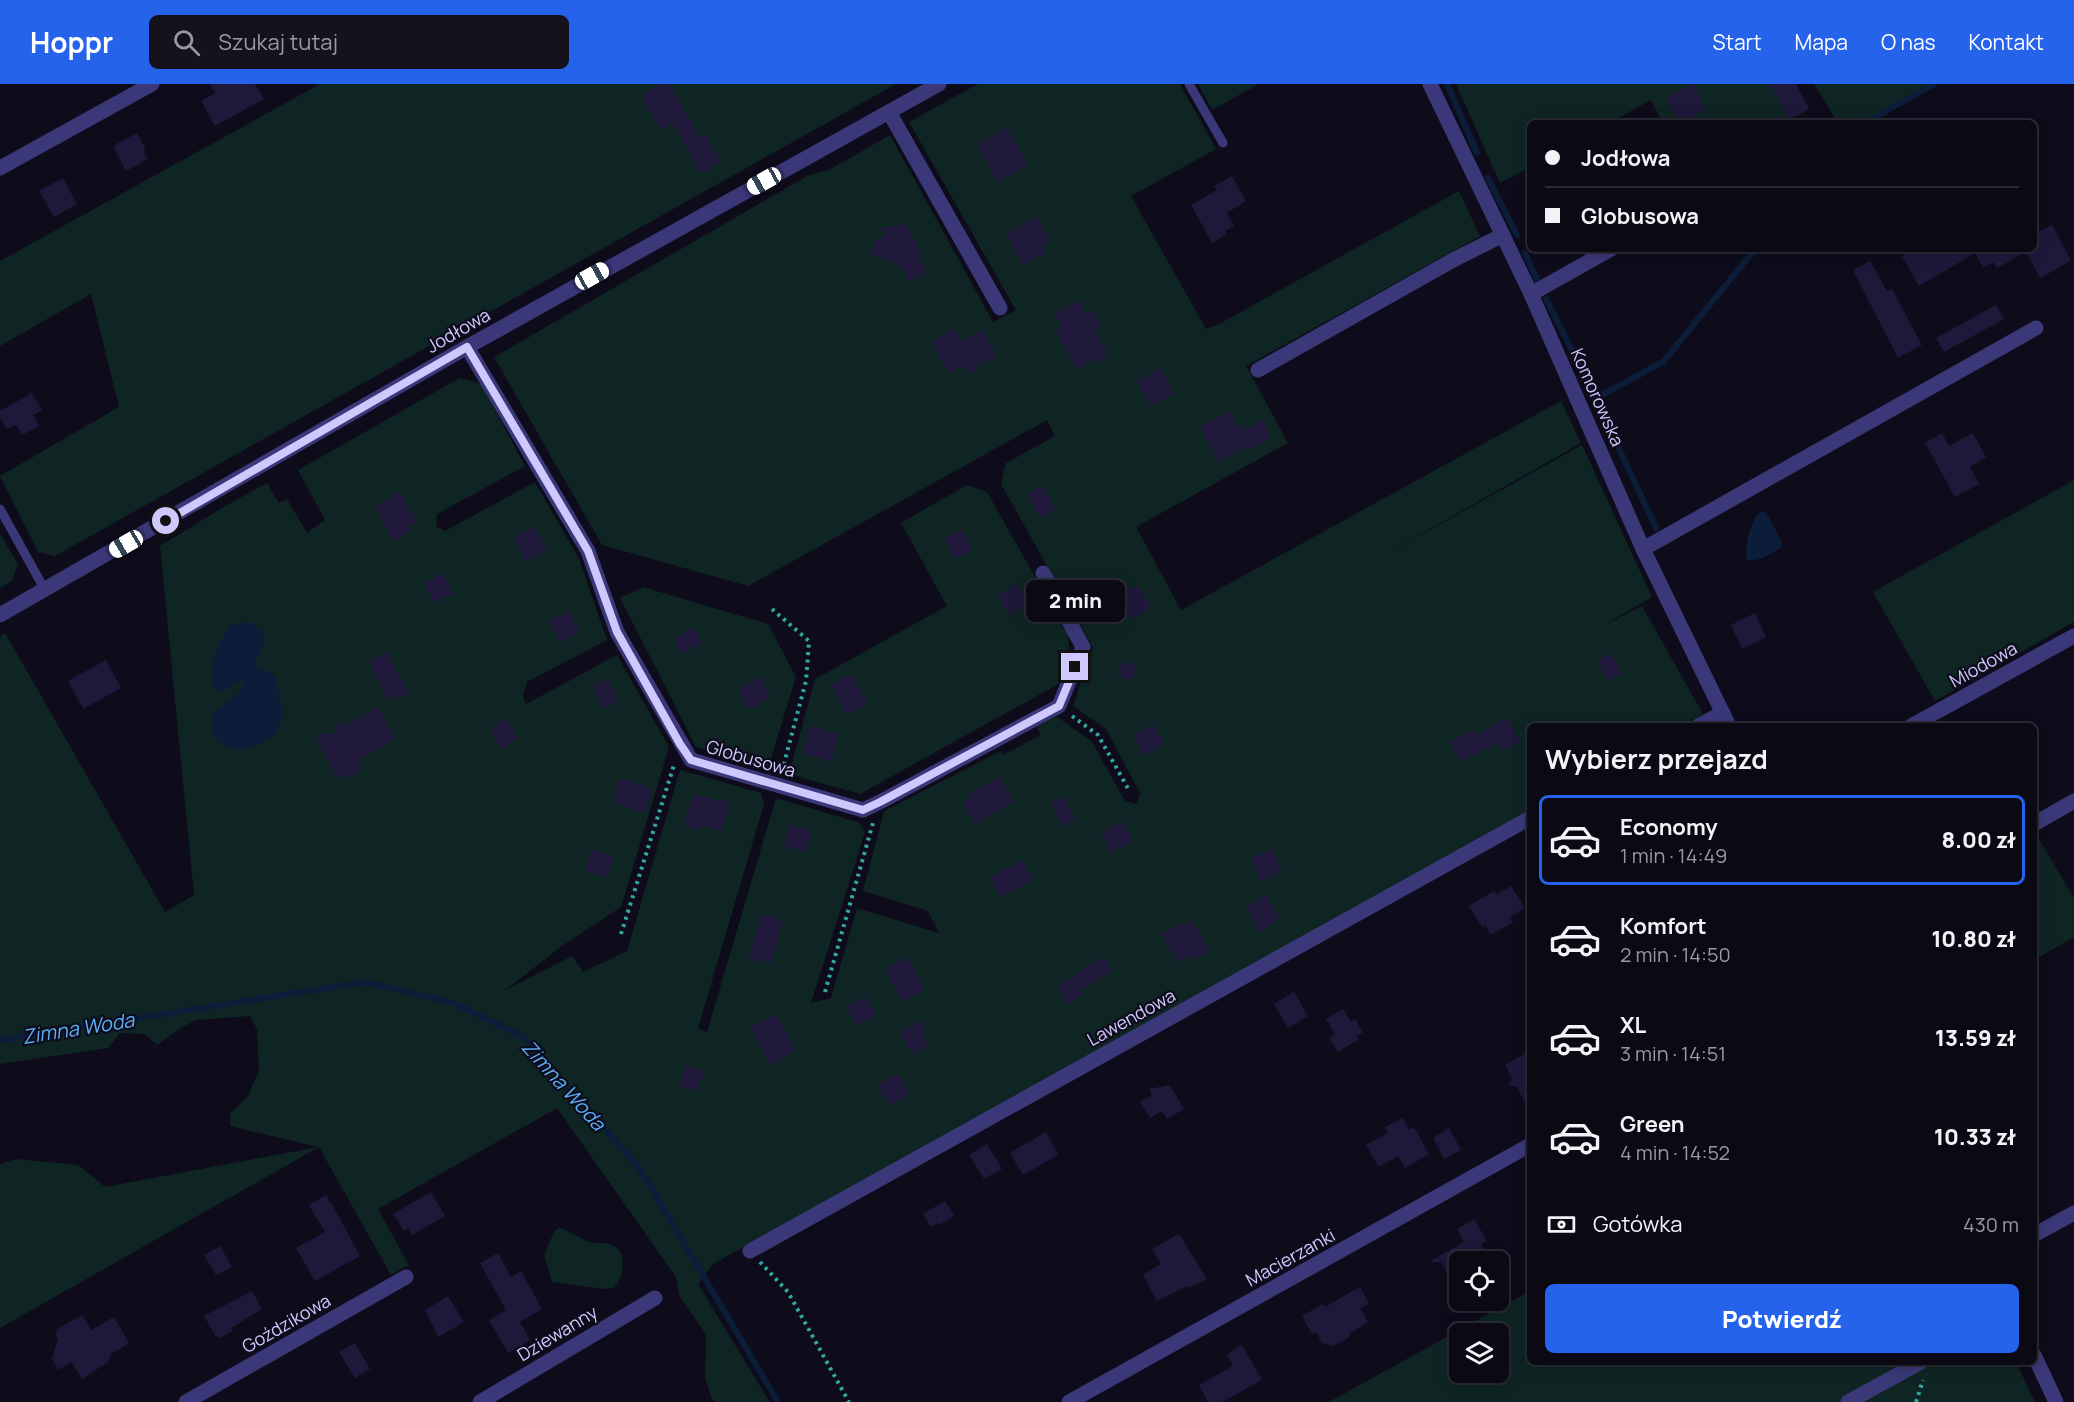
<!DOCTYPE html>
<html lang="pl">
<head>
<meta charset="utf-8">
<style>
  body { margin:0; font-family:Manrope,sans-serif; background:#13121d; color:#f1f3f6; height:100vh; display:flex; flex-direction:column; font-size:22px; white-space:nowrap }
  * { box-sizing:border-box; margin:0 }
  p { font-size:20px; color:#999aa0 }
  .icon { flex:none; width:33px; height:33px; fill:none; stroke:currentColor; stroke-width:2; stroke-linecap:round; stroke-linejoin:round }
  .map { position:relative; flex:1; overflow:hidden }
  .sheet { position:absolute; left:1527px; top:639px; width:510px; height:642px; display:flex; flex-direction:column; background:#0a0914; border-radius:9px; box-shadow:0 3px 15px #0003,0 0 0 2px #2a2a34 }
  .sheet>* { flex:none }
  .top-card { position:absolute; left:1527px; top:36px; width:510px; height:132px; border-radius:9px; box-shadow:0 3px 15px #0003,0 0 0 2px #2a2a34; display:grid; align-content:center; height:132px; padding:0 18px; background:#0a0914 }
  .tools { position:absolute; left:1449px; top:1167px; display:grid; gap:12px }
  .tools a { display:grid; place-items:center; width:60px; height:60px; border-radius:9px; background:#0a0914; box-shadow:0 3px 15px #0003,0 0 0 2px #2a2a34; font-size:30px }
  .end { position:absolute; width:27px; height:27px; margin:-14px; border:8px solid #cec8fd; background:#111; box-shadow:0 0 0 3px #111 }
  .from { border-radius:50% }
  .bubble { position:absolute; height:42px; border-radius:9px; background:#0a0914; box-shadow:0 3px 15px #0003,0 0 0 2px #2a2a34; font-size:20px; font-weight:800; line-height:42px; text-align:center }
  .car { position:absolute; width:18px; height:36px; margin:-18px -9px; border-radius:8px; box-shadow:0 0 4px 2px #0007; background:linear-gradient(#fff 24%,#345 0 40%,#fff 0 76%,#345 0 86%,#fff 0) }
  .top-card b { display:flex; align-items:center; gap:21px; height:57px; font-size:22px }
  .top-card b+b { border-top:2px solid #2a2a34 }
  .top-card i { width:15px; height:15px; background:#f1f3f6 }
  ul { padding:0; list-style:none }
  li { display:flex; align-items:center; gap:18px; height:90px; margin:0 12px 9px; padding:0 6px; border:3px solid transparent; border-radius:9px }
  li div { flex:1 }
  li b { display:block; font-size:22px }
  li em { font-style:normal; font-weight:800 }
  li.on { border-color:#2563eb }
  li>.icon { width:54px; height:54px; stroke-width:1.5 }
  h2 { padding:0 18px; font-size:27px; line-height:72px }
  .pay { display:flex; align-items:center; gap:15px; height:66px; padding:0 18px; font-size:22px }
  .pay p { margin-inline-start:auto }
  .primary-button { display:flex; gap:12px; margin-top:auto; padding:12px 18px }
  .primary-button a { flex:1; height:69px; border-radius:9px; background:#2563eb; color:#fff; font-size:24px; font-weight:800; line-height:69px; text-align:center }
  header { display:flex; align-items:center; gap:36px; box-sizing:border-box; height:84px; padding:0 30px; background:#2563eb; color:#fff }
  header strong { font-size:28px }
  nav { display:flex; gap:33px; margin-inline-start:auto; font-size:21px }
  .search { width:420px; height:54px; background:#13121d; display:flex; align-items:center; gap:15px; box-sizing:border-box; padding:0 21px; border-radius:9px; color:#999aa0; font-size:22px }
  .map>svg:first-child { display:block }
</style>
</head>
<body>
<header>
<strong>Hoppr</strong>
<div class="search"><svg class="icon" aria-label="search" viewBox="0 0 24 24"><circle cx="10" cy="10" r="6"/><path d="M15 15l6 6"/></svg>Szukaj tutaj</div>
<nav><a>Start</a><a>Mapa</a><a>O nas</a><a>Kontakt</a></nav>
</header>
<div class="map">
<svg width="2074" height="1318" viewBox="0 0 2074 1318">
  <rect width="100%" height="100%" fill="#0e0c1b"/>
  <!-- green -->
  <path fill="#0f2524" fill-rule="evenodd" d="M 320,0 L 896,0 L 55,472 L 38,468 L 0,392 L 119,323 L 91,210 L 0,262 L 0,177 Z
    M 978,0 L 1180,0 L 1216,65 L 1131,112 L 1206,245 L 1219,240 L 1459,107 L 1480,152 L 1246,282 L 1288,359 L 1136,443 L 1181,526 L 1561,317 L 1581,359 L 1374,477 L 1582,361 L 1652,513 L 1601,543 L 1642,522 L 1703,630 L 1681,642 L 1530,642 L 1530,726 L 713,1180 L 698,1200 L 769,1317 L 768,1318 L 715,1318 L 712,1315 L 705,1294 L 706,1251 L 679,1211 L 676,1193 L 557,1024 L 378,1125 L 409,1181 L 391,1191 L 319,1063 L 0,1244 L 0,1080 L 16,1075 L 78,1081 L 105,1103 L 318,1063 L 230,1042 L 230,1030 L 248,1012 L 259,987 L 257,945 L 250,932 L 196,936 L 179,945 L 157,961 L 145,950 L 120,949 L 108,964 L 0,980 L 0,552 L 5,549 L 165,828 L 194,811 L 160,462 L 222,424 L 267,399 L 279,419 L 287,415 L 307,449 L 325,436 L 298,386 L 460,294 L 481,300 L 525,382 L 437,430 L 436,442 L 445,447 L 535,398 L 579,475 L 607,556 L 527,598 L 523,612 L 526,620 L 617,571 L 669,663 L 621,823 L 562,862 L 504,907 L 572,872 L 583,888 L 627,867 L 680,686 L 761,709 L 764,720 L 698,944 L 707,948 L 776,714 L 860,739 L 865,748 L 811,919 L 831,914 L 857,824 L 939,849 L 928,827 L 863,807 L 884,727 L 1001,667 L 1003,671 L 1041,651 L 1037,643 L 1056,632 L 1092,658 L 1125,717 L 1137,720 L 1140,709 L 1106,645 L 1073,622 L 1093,564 L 1001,400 L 1006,379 L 1055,352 L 1047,336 L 748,502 L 602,461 L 494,273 L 809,91 L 829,86 L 890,51 L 993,238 L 1016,226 L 909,38 Z
    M 1198,0 L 1259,0 L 1212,26 Z
    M 1456,0 L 1796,0 L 1809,25 L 1782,39 L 1663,39 L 1651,16 L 1609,39 L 1530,39 L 1530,83 L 1500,99 Z
    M 1814,0 L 1939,0 L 1870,39 L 1838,39 Z
    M 2074,396 L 2074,538 L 1935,617 L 1873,508 Z
    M 967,401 L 987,408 L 1068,551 L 1070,576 L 1060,599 L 860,710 L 789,690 L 815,595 L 947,522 L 901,439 Z
    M 0,450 L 18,480 L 12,497 L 0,504 Z
    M 643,503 L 768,540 L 796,593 L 768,684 L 696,663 L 620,514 Z
    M 2036,750 L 2074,814 L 2074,853 L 2034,876 L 2034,751 Z
    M 558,1144 L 561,1144 C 570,1148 578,1153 586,1157 C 594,1160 602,1158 610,1160 C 629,1167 624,1192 614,1204 L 605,1205 L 552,1198 L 544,1171 L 554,1148 Z
    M 1530,1207 L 1530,1278 L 2016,1278 L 2035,1318 L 1329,1318 ZM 1460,1250 L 1498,1250 L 1498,1288 L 1460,1288 Z"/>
  <!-- water -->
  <path fill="#0c1d3a" d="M 1760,428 L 1766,428 L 1781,456 L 1781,464 L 1763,474 L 1749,477 L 1746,473 C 1746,459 1750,438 1760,428 Z
    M 246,538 C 257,541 269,549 264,562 C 262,569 257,572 255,579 L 259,585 C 277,589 278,592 279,610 C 281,620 283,632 279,642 C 271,662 236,673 219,657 C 213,652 212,644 211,636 C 217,620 237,616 244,601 L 241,597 L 238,597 L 223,607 L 215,605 C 206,586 219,558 230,541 Z"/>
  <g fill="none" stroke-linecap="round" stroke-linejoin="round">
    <!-- stream -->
    <path stroke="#0c1d3a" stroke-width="6" d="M 1447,0 L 1477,69
      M 1865,39 L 1934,0
      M 1488,94 L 1517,151
      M 1525,169 L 1539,200
      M 1546,215 L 1581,284
      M 1588,298 L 1656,444
      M 1595,315 L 1664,277 L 1755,165
      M 0,956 L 365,898 L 454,919 L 525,954 L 640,1085 L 778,1318"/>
  </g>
  <!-- building -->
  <path fill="#20183b" d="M 210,0 L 255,0 L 264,15 L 215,42 L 201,17 L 215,9 Z
    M 660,0 L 669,0 L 700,54 L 705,51 L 721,78 L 701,89 L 673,40 L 661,46 L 641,11 Z
    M 1693,0 L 1706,26 L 1679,39 L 1666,13 Z
    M 1770,0 L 1796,0 L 1809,25 L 1789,35 Z
    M 1007,44 L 1028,81 L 998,98 L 977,60 Z
    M 137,49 L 145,64 L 144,69 L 148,75 L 126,87 L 113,62 Z
    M 1232,92 L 1246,117 L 1227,129 L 1234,142 L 1225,147 L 1227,150 L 1212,159 L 1191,121 L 1217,106 L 1214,102 Z
    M 63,94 L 77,120 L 54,133 L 39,107 Z
    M 1037,133 L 1050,156 L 1042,161 L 1046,168 L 1023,181 L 1006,150 Z
    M 904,138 L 921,169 L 917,171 L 927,188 L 909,197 L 900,180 L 895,183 L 890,173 L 885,176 L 874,172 L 871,166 L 875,158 L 886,151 L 880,143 L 895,143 Z
    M 2052,141 L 2071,177 L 2040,194 L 2026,168 L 1997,184 L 1993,178 L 1983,184 L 1975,169 L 1919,202 L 1902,172 L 1914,165 L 2034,165 L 2034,150 Z
    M 1870,177 L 1887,207 L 1892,205 L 1922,261 L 1898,274 L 1853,186 Z
    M 1078,217 L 1086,230 L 1092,226 L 1102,243 L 1095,247 L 1107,267 L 1105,274 L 1098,278 L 1092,276 L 1077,285 L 1055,246 L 1062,243 L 1054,230 Z
    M 1996,221 L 2004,235 L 1944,268 L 1936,254 Z
    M 955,244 L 962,257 L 983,246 L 997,272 L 976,283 L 976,288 L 964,286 L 961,282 L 949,289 L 931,257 Z
    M 1160,284 L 1174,309 L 1151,322 L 1137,297 Z
    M 32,309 L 42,326 L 33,331 L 39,342 L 22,351 L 16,341 L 7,345 L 0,334 L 0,327 Z
    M 1229,327 L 1238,344 L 1245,341 L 1247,345 L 1262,336 L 1271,353 L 1248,366 L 1247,363 L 1219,378 L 1200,343 Z
    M 1942,349 L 1949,362 L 1973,349 L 1986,373 L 1970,383 L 1979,400 L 1955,413 L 1925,359 Z
    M 1042,402 L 1056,425 L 1040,434 L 1027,411 Z
    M 400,408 L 417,438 L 409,442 L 411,447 L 394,457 L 375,423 Z
    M 534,442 L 547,466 L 526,477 L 513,454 Z
    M 961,445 L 973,465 L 956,475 L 944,455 Z
    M 442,489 L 453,509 L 434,519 L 424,499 Z
    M 1017,500 L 1028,520 L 1009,531 L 997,511 Z
    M 1138,501 L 1151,524 L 1132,535 L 1119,511 Z
    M 568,527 L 580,548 L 560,559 L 549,537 Z
    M 1755,529 L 1766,553 L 1742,565 L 1731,541 Z
    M 694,544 L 702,560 L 681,570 L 674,554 Z
    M 386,568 L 409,610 L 388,616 L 369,578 Z
    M 1611,569 L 1622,590 L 1608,597 L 1597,577 Z
    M 106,576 L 121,604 L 83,625 L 68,597 Z
    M 1121,578 L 1136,581 L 1132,596 L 1117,592 Z
    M 851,590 L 868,620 L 847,631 L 831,601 Z
    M 760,593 L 771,613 L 749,625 L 738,604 Z
    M 607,595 L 619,617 L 604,625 L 592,603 Z
    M 378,623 L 395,655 L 360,675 L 363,680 L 359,682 L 361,687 L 347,694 L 345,690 L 337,694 L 316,654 L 326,649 L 334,650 L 339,634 L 343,642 Z
    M 1507,634 L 1520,658 L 1503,667 L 1498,659 L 1460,678 L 1450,657 L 1473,646 L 1476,651 Z
    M 507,635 L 518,655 L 501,665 L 490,644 Z
    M 1153,640 L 1164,660 L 1144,672 L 1132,651 Z
    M 810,642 L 839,651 L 831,678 L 802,669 Z
    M 1000,693 L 1014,718 L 975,740 L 962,718 L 971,713 L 969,710 Z
    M 620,694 L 652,704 L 645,729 L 612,718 Z
    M 693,711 L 729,718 L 722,747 L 700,741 L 698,746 L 684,742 Z
    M 1063,712 L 1076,735 L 1063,743 L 1050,719 Z
    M 1122,737 L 1133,757 L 1111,769 L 1101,749 Z
    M 789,741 L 812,747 L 805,768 L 784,762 Z
    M 1272,765 L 1282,787 L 1261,797 L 1250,775 Z
    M 591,766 L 613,772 L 607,793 L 585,787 Z
    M 1022,777 L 1033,796 L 1000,813 L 990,793 Z
    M 1511,802 L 1525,824 L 1510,833 L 1513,838 L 1491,851 L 1485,841 L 1482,843 L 1469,822 L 1494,807 L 1496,811 Z
    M 1266,811 L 1280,835 L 1260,848 L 1246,823 Z
    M 761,830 L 783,836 L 771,879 L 749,874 Z
    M 1192,837 L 1210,867 L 1193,876 L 1190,871 L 1178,879 L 1161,850 L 1180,839 L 1182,843 Z
    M 907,873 L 925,905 L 902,917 L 885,885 Z
    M 1103,873 L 1112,887 L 1081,906 L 1084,910 L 1068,920 L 1057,903 Z
    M 1294,908 L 1308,932 L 1288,944 L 1274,920 Z
    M 865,912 L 876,931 L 857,942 L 846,922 Z
    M 1343,925 L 1351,938 L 1355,935 L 1363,948 L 1357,952 L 1359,955 L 1338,968 L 1329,954 L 1335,950 L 1326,935 Z
    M 775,930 L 796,967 L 771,981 L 750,944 Z
    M 920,936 L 927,949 L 922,952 L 928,962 L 913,971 L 899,948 Z
    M 1530,967 L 1530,1028 L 1517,1003 L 1509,1001 L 1512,995 L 1505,981 Z
    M 686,981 L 704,988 L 696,1008 L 679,1001 Z
    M 898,989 L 910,1010 L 890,1022 L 877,1001 Z
    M 1170,1001 L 1184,1025 L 1167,1035 L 1162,1027 L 1150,1034 L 1140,1018 L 1152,1011 L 1149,1005 Z
    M 1403,1034 L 1409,1046 L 1414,1043 L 1429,1070 L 1405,1084 L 1398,1072 L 1379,1083 L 1366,1061 L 1388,1049 L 1385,1043 Z
    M 1449,1044 L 1461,1066 L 1444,1075 L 1433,1054 Z
    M 1046,1048 L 1058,1071 L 1023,1091 L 1010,1069 Z
    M 987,1060 L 1002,1085 L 984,1095 L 969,1071 Z
    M 431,1108 L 445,1132 L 412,1151 L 409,1144 L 404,1147 L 393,1130 Z
    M 326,1111 L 331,1120 L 332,1120 L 360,1172 L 315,1197 L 296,1164 L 325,1148 L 309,1121 Z
    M 945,1117 L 954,1132 L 939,1141 L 938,1139 L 931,1143 L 923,1130 Z
    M 1474,1135 L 1487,1157 L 1481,1160 L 1490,1178 L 1460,1178 L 1460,1211 L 1441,1178 L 1429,1178 L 1464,1158 L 1457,1145 Z
    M 1179,1150 L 1207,1195 L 1189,1204 L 1187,1202 L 1157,1217 L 1143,1191 L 1161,1180 L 1152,1165 Z
    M 220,1162 L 232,1183 L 216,1191 L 204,1171 Z
    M 498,1169 L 511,1193 L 521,1187 L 542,1225 L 520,1238 L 530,1256 L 508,1269 L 489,1236 L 506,1226 L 480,1179 Z
    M 1360,1203 L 1369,1220 L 1360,1224 L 1368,1238 L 1349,1250 L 1350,1253 L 1333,1262 L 1322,1259 L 1316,1248 L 1312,1250 L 1302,1232 L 1323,1220 L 1325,1223 Z
    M 252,1207 L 262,1225 L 231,1244 L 233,1247 L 219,1254 L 218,1252 L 216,1253 L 204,1232 Z
    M 448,1212 L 464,1238 L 438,1253 L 425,1226 Z
    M 82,1231 L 91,1246 L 114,1233 L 129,1259 L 111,1270 L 108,1278 L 82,1295 L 72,1278 L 58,1286 L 52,1275 L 58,1255 L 55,1251 L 57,1245 Z
    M 355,1259 L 370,1285 L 355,1294 L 339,1268 Z
    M 1242,1261 L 1262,1296 L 1222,1318 L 1208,1318 L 1199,1301 L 1233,1282 L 1227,1270 Z"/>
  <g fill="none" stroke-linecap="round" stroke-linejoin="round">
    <!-- path -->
    <path stroke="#31a8a1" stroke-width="4" stroke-dasharray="3 4.5" stroke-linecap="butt" d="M 772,525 L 809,557 L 806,597 L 782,687
      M 1072,632 L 1098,651 L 1130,708
      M 621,850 L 674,681
      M 825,908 L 873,739
      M 760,1178 L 788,1208 L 849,1318
      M 1916,1318 L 1923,1296"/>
    <!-- service -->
    <path stroke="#3b3879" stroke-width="9" d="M 1189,0 L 1223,59
      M 0,425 L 45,506"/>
    <!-- minor -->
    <path stroke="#3b3879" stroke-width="15" d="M 889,28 L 1000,224
      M 0,84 L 152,0
      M 1531,210 L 1611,165
      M 467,263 L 588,467 L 617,548 L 691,676 L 863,726 L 880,718 L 1059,622 L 1083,563 L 1043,489
      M 1258,286 L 1455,175 L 1503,151
      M 1643,465 L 2036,244
      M 1698,642 L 1723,629
      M 1911,642 L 2074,552
      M 2034,740 L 2074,717
      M 2034,1151 L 2074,1129
      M 750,1167 L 1530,734
      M 186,1318 L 406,1193
      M 480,1318 L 655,1214
      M 1069,1318 L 1530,1061
      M 1848,1318 L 1921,1278"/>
    <!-- tertiary -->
    <path stroke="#3b3879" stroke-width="15" d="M 1430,0 L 1531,210 L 1643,465 L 1729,642
      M 0,531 L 467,263 L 939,0
      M 2034,1271 L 2056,1318"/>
  </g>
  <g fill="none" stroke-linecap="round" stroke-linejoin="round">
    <!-- route -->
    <path stroke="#cec8fd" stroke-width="8" d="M 166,437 L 467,263 L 588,467 L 617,548 L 680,660 L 691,676 L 863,726 L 880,718 L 1059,622 L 1075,583"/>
  </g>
  <g text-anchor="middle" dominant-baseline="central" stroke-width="4.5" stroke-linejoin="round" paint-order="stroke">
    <!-- street labels -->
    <g font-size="18" fill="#cec8fd" stroke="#0e0c1b">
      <text transform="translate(458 246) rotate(-30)">Jodłowa</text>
      <text transform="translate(1598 313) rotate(66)">Komorowska</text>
      <text transform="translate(1983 580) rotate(-29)">Miodowa</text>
      <text transform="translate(751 674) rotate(16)">Globusowa</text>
      <text transform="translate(1131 933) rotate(-29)">Lawendowa</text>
      <text transform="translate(1290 1173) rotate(-29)">Macierzanki</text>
      <text transform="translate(286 1239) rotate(-30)">Goździkowa</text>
      <text transform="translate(557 1249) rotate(-31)">Dziewanny</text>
    </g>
    <!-- water labels -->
    <g font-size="20" font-style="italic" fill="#5aaff9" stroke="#0e0c1b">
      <text transform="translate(78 944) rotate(-9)">Zimna Woda</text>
      <text transform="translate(564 1001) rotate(48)">Zimna Woda</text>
    </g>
  </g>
</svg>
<div class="tools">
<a><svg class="icon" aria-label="locate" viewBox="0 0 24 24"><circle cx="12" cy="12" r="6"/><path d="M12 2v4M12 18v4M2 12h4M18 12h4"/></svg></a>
<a><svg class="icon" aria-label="layers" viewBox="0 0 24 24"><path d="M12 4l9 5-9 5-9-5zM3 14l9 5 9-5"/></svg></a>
</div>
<i class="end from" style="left:166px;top:437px"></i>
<i class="end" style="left:1075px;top:583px"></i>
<div class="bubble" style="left:1026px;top:496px;width:99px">2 min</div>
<i class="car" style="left:764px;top:97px;rotate:241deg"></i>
<i class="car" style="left:592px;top:192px;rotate:61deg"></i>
<i class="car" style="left:126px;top:460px;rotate:240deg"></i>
<div class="top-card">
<b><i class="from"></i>Jodłowa</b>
<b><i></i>Globusowa</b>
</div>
<section class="sheet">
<h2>Wybierz przejazd</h2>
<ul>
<li class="on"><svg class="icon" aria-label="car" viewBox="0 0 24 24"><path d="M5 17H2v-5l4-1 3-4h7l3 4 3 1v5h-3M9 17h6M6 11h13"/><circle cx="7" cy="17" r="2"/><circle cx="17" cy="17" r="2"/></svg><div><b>Economy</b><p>1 min · 14:49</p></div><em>8.00 zł</em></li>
<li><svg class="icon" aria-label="car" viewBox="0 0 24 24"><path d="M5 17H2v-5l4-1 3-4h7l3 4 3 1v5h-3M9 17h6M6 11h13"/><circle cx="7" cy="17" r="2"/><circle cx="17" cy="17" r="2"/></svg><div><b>Komfort</b><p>2 min · 14:50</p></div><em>10.80 zł</em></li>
<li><svg class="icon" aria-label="car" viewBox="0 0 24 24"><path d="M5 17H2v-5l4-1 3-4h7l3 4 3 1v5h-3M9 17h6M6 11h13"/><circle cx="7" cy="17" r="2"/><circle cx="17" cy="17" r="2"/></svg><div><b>XL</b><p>3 min · 14:51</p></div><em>13.59 zł</em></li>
<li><svg class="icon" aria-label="car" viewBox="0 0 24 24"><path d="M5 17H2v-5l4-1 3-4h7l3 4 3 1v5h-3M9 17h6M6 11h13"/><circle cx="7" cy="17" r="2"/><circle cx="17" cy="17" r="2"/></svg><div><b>Green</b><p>4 min · 14:52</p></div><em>10.33 zł</em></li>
</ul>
<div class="pay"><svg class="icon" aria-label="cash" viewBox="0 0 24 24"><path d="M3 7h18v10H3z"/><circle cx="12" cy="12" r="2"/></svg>Gotówka<p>430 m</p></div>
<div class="primary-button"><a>Potwierdź</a></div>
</section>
</div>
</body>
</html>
